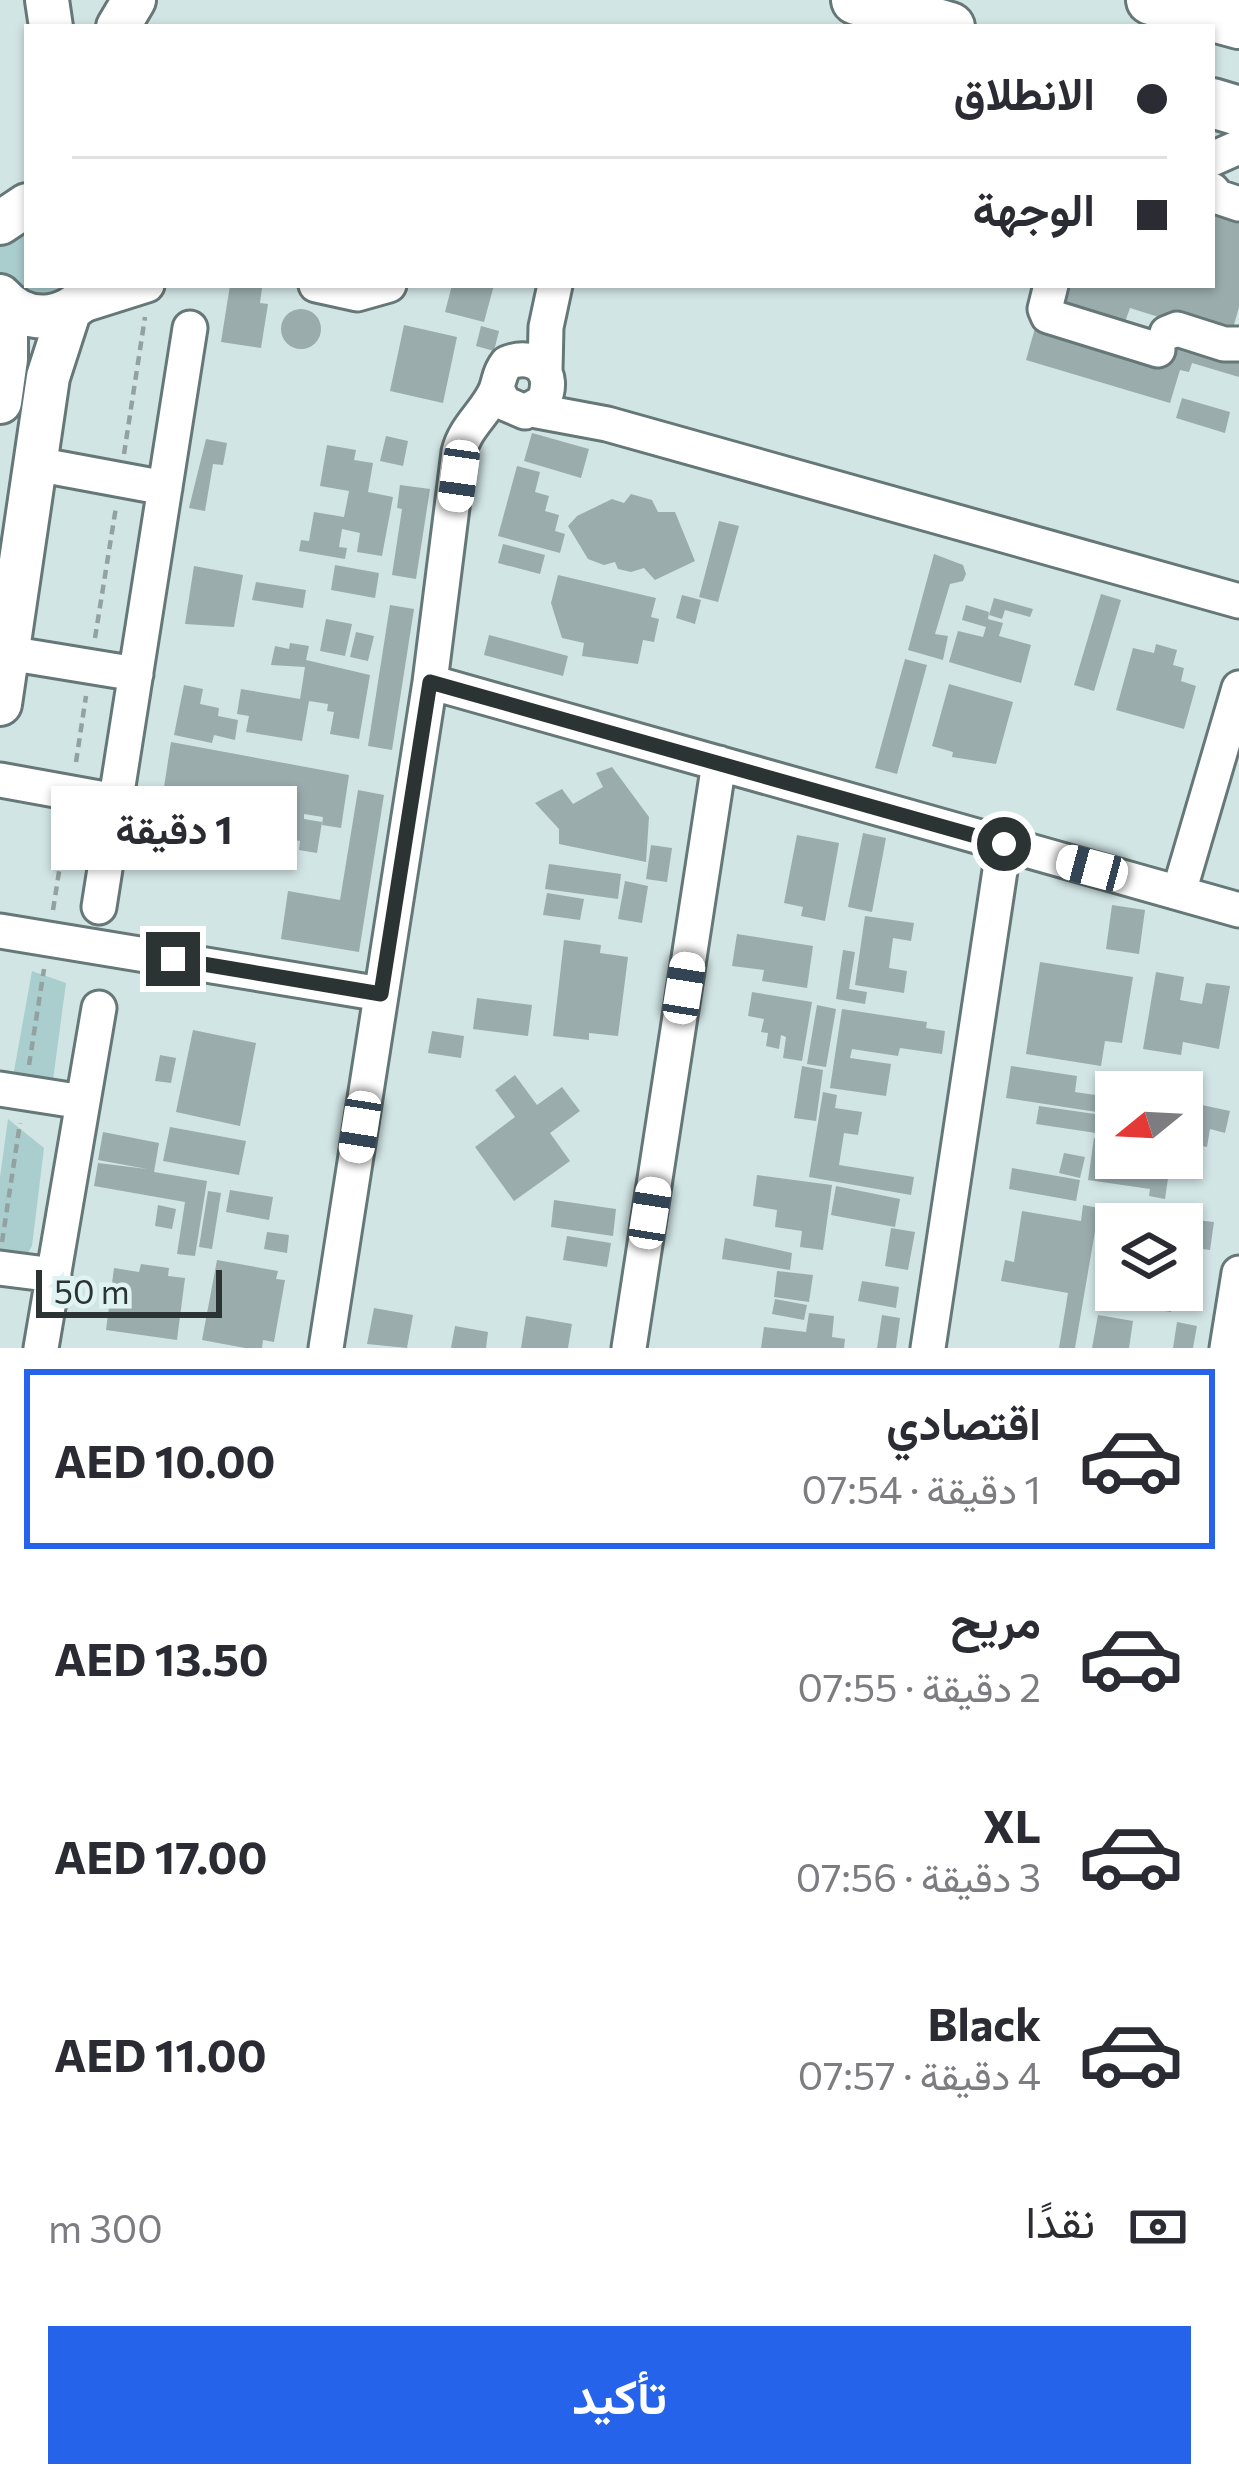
<!DOCTYPE html>
<html lang="ar">
<head>
<meta charset="utf-8">
<style>
  body { margin:0; font-family:Commissioner,Vazirmatn,sans-serif; background:#f2f2f3; color:#2b2b33; direction:rtl; height:100vh; display:flex; flex-direction:column; font-size:45px; white-space:nowrap }
  * { box-sizing:border-box; margin:0 }
  p { font-size:39px; color:#7c7c81 }
  .icon { flex:none; width:66px; height:66px; fill:none; stroke:currentColor; stroke-width:2; stroke-linecap:round; stroke-linejoin:round }
  .map { position:relative; height:1348px; overflow:hidden; direction:ltr }
  .side { display:flex; flex-direction:column; background:#fff; flex:1 }
  .side>* { flex:none }
  .banner { position:absolute; left:24px; top:24px; width:1191px; height:264px; border-radius:0px; box-shadow:0 3px 9px #0004; direction:rtl; display:grid; align-content:center; height:264px; padding:0 48px; background:#fff }
  .needle { width:78px; rotate:252deg }
  .tools { position:absolute; left:1095px; top:1071px; display:grid; gap:24px }
  .tools a { display:grid; place-items:center; width:108px; height:108px; border-radius:0px; background:#fff; box-shadow:0 3px 9px #0004; font-size:60px }
  .scale { position:absolute; left:36px; bottom:30px; width:186px; box-sizing:border-box; padding-left:12px; border:6px solid #2c3333; border-top:0; font-size:33px; line-height:42px; white-space:nowrap; color:#2c3333; -webkit-text-stroke:9px #e0f3f3; paint-order:stroke }
  .end { position:absolute; width:54px; height:54px; margin:-27px; border:15px solid #2c3333; background:#fff; box-shadow:0 0 0 6px #fff }
  .from { border-radius:50% }
  .bubble { position:absolute; height:84px; border-radius:0px; background:#fff; box-shadow:0 3px 9px #0004; font-size:39px; font-weight:700; line-height:84px; text-align:center; direction:rtl }
  .car { position:absolute; width:36px; height:72px; margin:-36px -18px; border-radius:15px; box-shadow:0 0 9px 3px #0007; background:linear-gradient(#fff 24%,#345 0 40%,#fff 0 76%,#345 0 86%,#fff 0) }
  .banner b { display:flex; align-items:center; gap:42px; height:114px; font-size:45px }
  .banner b+b { border-top:3px solid #e1e1e2 }
  .banner i { width:30px; height:30px; background:#2b2b33 }
  ul { padding:21px 0 0; list-style:none }
  li { display:flex; align-items:center; gap:36px; height:180px; margin:0 24px 18px; padding:0 24px; border:6px solid transparent; border-radius:0px }
  li div { flex:1 }
  li b { display:block; font-size:45px }
  li em { font-style:normal; font-weight:700 }
  li.selected { border-color:#2563eb }
  li>.icon { width:108px; height:108px; stroke-width:1.5 }
  .pay { display:flex; align-items:center; gap:30px; height:132px; padding:0 48px; font-size:45px }
  .pay p { margin-inline-start:auto }
  .button { display:flex; gap:24px; margin-top:auto; padding:24px 48px }
  .button a { flex:1; height:138px; border-radius:0px; background:#2563eb; color:#fff; font-size:48px; font-weight:700; line-height:138px; text-align:center }
  .map>svg:first-child { display:block }
</style>
</head>
<body>
<div class="map">
<svg width="1239" height="1348" viewBox="0 0 1239 1348">
  <rect width="100%" height="100%" fill="#d2e5e5"/>
  <!-- green -->
  <path fill="#aacdce" d="M 27,219 L 27,285 L 71,285 L 47,302 L 0,284 L 0,237 Z
    M 32,971 L 66,983 L 53,1080 L 39,1102 L 7,1110 Z
    M 8,1119 L 44,1148 L 32,1246 L 19,1268 L 0,1273 L 0,1177 Z"/>
  <!-- building -->
  <path fill="#9aacac" d="M 1212,213 L 1239,219 L 1239,307 L 1232,332 L 1219,336 L 1130,308 L 1125,322 L 1062,304 L 1066,285 L 1212,285 Z
    M 230,285 L 262,288 L 260,303 L 268,304 L 261,348 L 221,342 Z
    M 452,285 L 494,285 L 484,322 L 445,312 Z
    M281 329a20 20 0 1 1 40 0a20 20 0 1 1-40 0Z
    M 404,325 L 457,337 L 443,403 L 390,391 Z
    M 481,326 L 499,331 L 494,351 L 476,346 Z
    M 1035,328 L 1155,363 L 1163,332 L 1239,359 L 1239,377 L 1192,363 L 1189,372 L 1180,370 L 1170,403 L 1026,360 Z
    M 1182,398 L 1230,412 L 1225,433 L 1176,418 Z
    M 532,433 L 589,449 L 581,478 L 524,461 Z
    M 386,436 L 408,441 L 403,466 L 380,461 Z
    M 206,439 L 227,443 L 223,465 L 213,464 L 205,511 L 189,508 Z
    M 327,445 L 356,450 L 354,460 L 373,463 L 368,492 L 393,497 L 382,556 L 357,552 L 360,533 L 342,529 L 339,547 L 347,548 L 345,559 L 299,551 L 301,540 L 309,541 L 314,512 L 344,517 L 349,491 L 320,486 Z
    M 517,466 L 540,472 L 535,492 L 549,496 L 545,511 L 559,515 L 555,531 L 565,534 L 560,553 L 498,536 Z
    M 400,485 L 430,489 L 416,579 L 392,575 L 402,509 L 397,508 Z
    M 631,494 L 652,500 L 658,512 L 675,512 L 695,561 L 655,580 L 644,568 L 631,572 L 618,569 L 615,562 L 604,565 L 588,559 L 568,526 L 577,516 L 612,499 L 624,503 Z
    M 719,521 L 739,526 L 718,602 L 699,597 Z
    M 503,544 L 545,555 L 540,574 L 498,563 Z
    M 934,554 L 963,565 L 966,574 L 963,581 L 950,584 L 935,634 L 948,636 L 943,660 L 908,650 Z
    M 335,565 L 379,573 L 375,598 L 331,590 Z
    M 194,566 L 243,575 L 234,627 L 185,624 Z
    M 558,575 L 656,598 L 651,617 L 659,619 L 654,642 L 643,640 L 638,664 L 582,656 L 584,643 L 562,638 L 551,603 Z
    M 256,582 L 306,590 L 303,608 L 252,600 Z
    M 1101,594 L 1121,600 L 1094,691 L 1074,685 Z
    M 682,595 L 701,600 L 695,624 L 676,618 Z
    M 994,598 L 1033,609 L 1030,617 L 1005,610 L 1002,619 L 989,615 Z
    M 390,605 L 414,609 L 392,750 L 368,746 Z
    M 966,605 L 989,612 L 988,619 L 1003,623 L 999,636 L 1031,645 L 1021,683 L 949,662 L 958,631 L 983,637 L 986,627 L 962,620 Z
    M 326,619 L 352,624 L 345,656 L 320,651 Z
    M 356,632 L 374,636 L 368,661 L 350,657 Z
    M 489,635 L 568,656 L 563,676 L 484,655 Z
    M 290,643 L 309,646 L 306,660 L 370,675 L 359,739 L 330,734 L 334,712 L 327,711 L 328,704 L 309,701 L 302,741 L 246,732 L 249,716 L 237,714 L 241,689 L 300,699 L 305,667 L 271,665 L 275,646 L 289,649 Z
    M 1156,644 L 1177,650 L 1173,665 L 1184,668 L 1181,681 L 1196,686 L 1184,729 L 1116,710 L 1133,648 L 1154,653 Z
    M 905,659 L 927,665 L 897,774 L 875,768 Z
    M 949,684 L 1013,702 L 996,764 L 952,757 L 953,752 L 932,746 Z
    M 184,685 L 203,689 L 200,704 L 219,708 L 218,716 L 238,720 L 235,740 L 214,735 L 212,743 L 174,735 Z
    M 171,742 L 349,775 L 341,828 L 322,825 L 323,817 L 304,814 L 304,819 L 322,822 L 317,853 L 299,850 L 300,841 L 280,837 L 283,816 L 268,813 L 262,854 L 247,852 L 255,801 L 164,787 Z
    M 612,767 L 649,817 L 646,862 L 559,844 L 559,829 L 535,803 L 562,789 L 573,804 L 603,787 L 596,773 Z
    M 358,790 L 384,795 L 359,952 L 281,939 L 288,891 L 340,900 Z
    M 863,833 L 886,838 L 872,912 L 848,907 Z
    M 797,835 L 839,843 L 825,921 L 801,916 L 803,907 L 784,903 Z
    M 651,845 L 672,848 L 667,882 L 646,879 Z
    M 549,864 L 621,874 L 618,899 L 545,889 Z
    M 625,881 L 648,886 L 642,923 L 618,919 Z
    M 547,893 L 584,899 L 580,920 L 543,915 Z
    M 1112,905 L 1145,910 L 1139,954 L 1106,949 Z
    M 865,916 L 914,923 L 911,941 L 893,938 L 889,968 L 907,971 L 904,993 L 855,985 Z
    M 737,934 L 813,946 L 807,988 L 762,981 L 764,970 L 732,966 Z
    M 564,940 L 601,945 L 600,953 L 628,957 L 618,1036 L 589,1033 L 589,1040 L 553,1036 Z
    M 843,950 L 855,952 L 849,989 L 867,992 L 865,1004 L 836,999 Z
    M 1040,962 L 1133,977 L 1122,1043 L 1105,1041 L 1101,1066 L 1026,1054 Z
    M 1156,972 L 1184,977 L 1180,1000 L 1202,1004 L 1206,983 L 1230,986 L 1219,1049 L 1183,1042 L 1181,1055 L 1143,1049 Z
    M 752,992 L 812,1002 L 802,1061 L 783,1058 L 786,1037 L 781,1035 L 779,1049 L 766,1046 L 768,1033 L 761,1032 L 764,1019 L 748,1016 Z
    M 477,998 L 532,1005 L 528,1036 L 473,1029 Z
    M 817,1005 L 836,1009 L 826,1067 L 807,1064 Z
    M 842,1009 L 927,1022 L 926,1028 L 945,1031 L 942,1054 L 900,1048 L 898,1056 L 852,1049 L 850,1058 L 891,1064 L 886,1096 L 830,1088 Z
    M 193,1030 L 256,1043 L 240,1126 L 176,1112 Z
    M 432,1031 L 464,1036 L 461,1058 L 428,1053 Z
    M 160,1055 L 176,1058 L 171,1083 L 155,1081 Z
    M 802,1066 L 823,1070 L 816,1121 L 794,1118 Z
    M 1011,1066 L 1077,1076 L 1075,1092 L 1116,1098 L 1116,1115 L 1006,1098 Z
    M 515,1075 L 537,1105 L 562,1087 L 580,1111 L 550,1133 L 570,1161 L 514,1201 L 475,1147 L 515,1117 L 495,1090 Z
    M 823,1092 L 837,1095 L 835,1108 L 862,1112 L 858,1135 L 844,1133 L 839,1165 L 914,1177 L 911,1195 L 809,1177 Z
    M 1202,1105 L 1230,1111 L 1225,1133 L 1210,1129 L 1207,1147 L 1182,1142 L 1182,1124 L 1196,1127 Z
    M 1039,1106 L 1116,1117 L 1116,1136 L 1036,1124 Z
    M 170,1127 L 246,1141 L 239,1175 L 163,1161 Z
    M 103,1132 L 159,1143 L 154,1172 L 207,1181 L 195,1256 L 177,1254 L 185,1202 L 94,1186 L 98,1163 L 147,1169 L 98,1160 Z
    M 1094,1138 L 1116,1141 L 1116,1158 L 1171,1158 L 1165,1199 L 1149,1196 L 1150,1189 L 1088,1180 Z
    M 1064,1153 L 1085,1157 L 1080,1178 L 1059,1173 Z
    M 1012,1168 L 1080,1180 L 1076,1201 L 1009,1189 Z
    M 757,1175 L 832,1185 L 823,1250 L 800,1247 L 802,1231 L 775,1227 L 777,1210 L 753,1206 Z
    M 836,1186 L 900,1199 L 895,1227 L 831,1215 Z
    M 230,1190 L 273,1197 L 269,1220 L 226,1212 Z
    M 208,1191 L 221,1193 L 212,1249 L 199,1247 Z
    M 554,1200 L 616,1209 L 613,1236 L 551,1227 Z
    M 1104,1203 L 1126,1207 L 1125,1212 L 1214,1222 L 1210,1250 L 1182,1246 L 1182,1224 L 1116,1224 L 1116,1231 L 1100,1229 Z
    M 158,1205 L 176,1209 L 172,1229 L 155,1226 Z
    M 1083,1205 L 1099,1208 L 1075,1348 L 1059,1348 L 1068,1293 L 1001,1281 L 1005,1260 L 1014,1262 L 1022,1211 L 1081,1221 Z
    M 891,1228 L 915,1232 L 908,1270 L 885,1266 Z
    M 267,1232 L 289,1235 L 287,1253 L 264,1249 Z
    M 567,1236 L 611,1243 L 607,1267 L 563,1260 Z
    M 725,1238 L 792,1253 L 790,1270 L 722,1259 Z
    M 217,1260 L 278,1271 L 276,1279 L 285,1280 L 274,1342 L 263,1340 L 262,1348 L 245,1348 L 202,1340 Z
    M 141,1264 L 169,1268 L 168,1276 L 185,1278 L 177,1340 L 106,1330 L 114,1268 L 139,1272 Z
    M 777,1271 L 813,1275 L 809,1302 L 774,1297 Z
    M 862,1281 L 899,1287 L 896,1308 L 858,1301 Z
    M 1147,1290 L 1174,1290 L 1171,1312 L 1127,1305 L 1129,1294 L 1146,1297 Z
    M 775,1299 L 807,1305 L 804,1320 L 772,1314 Z
    M 374,1308 L 413,1315 L 407,1348 L 367,1344 Z
    M 809,1313 L 834,1316 L 832,1337 L 845,1339 L 844,1348 L 761,1348 L 764,1327 L 806,1332 Z
    M 882,1315 L 900,1318 L 896,1348 L 877,1348 Z
    M 1098,1315 L 1133,1321 L 1129,1348 L 1092,1348 Z
    M 526,1316 L 572,1324 L 568,1348 L 521,1348 Z
    M 1177,1322 L 1197,1326 L 1193,1348 L 1173,1348 Z
    M 455,1326 L 488,1332 L 486,1348 L 451,1348 Z"/>
  <g fill="none" stroke-linecap="round" stroke-linejoin="round">
    <defs>
      <path id="minor" d="M 1212,159 L 1239,147
        M 1212,190 L 1218,197 L 1239,204
        M 316,285 L 357,294 L 389,285
        M 1051,285 L 1045,309 L 1048,316 L 1158,350
        M 74,308 L 147,285
        M 1167,333 L 1177,329 L 1224,344 L 1239,344
        M 545,370 L 546,327 L 555,285
        M 532,410 L 607,424 L 1239,601
        M 36,464 L 165,488
        M 8,653 L 136,674
        M 430,682 L 1239,910
        M 0,780 L 116,801
        M 1179,892 L 1239,688
        M 99,907 L 190,328
        M 0,931 L 381,994
        M 0,1089 L 83,1102
        M 0,1268 L 54,1275
        M 41,1348 L 99,1008
        M 326,1348 L 430,682 L 459,452 C 465,427 486,413 496,390 C 500,379 499,373 507,363 C 537,351 557,374 543,402 L 525,412 L 504,403 L 497,389
        M 629,1348 L 719,763
        M 928,1348 L 1004,844
        M 1227,1348 L 1239,1273"/>
      <path id="major" d="M 47,0 L 51,27
        M 118,27 L 134,0
        M 0,223 L 27,205
        M 0,296 C 29,329 73,320 95,285
        M 0,402 L 6,359 L 6,304
        M 0,704 L 48,377 L 69,312"/>
      <path id="highway" d="M 856,0 L 950,27
        M 1151,0 L 1239,24
        M 1212,103 L 1239,111"/>
    </defs>
    <!-- minor casing -->
    <use href="#minor" stroke="#677" stroke-width="39"/>
    <!-- major casing -->
    <use href="#major" stroke="#677" stroke-width="48"/>
    <!-- highway casing -->
    <use href="#highway" stroke="#677" stroke-width="54"/>
    <!-- path -->
    <path stroke="#93a1a1" stroke-width="4.5" stroke-dasharray="9 6" stroke-linecap="butt" d="M 124,454 L 145,317
      M 95,638 L 116,507
      M 76,762 L 86,696
      M 53,910 L 67,821
      M 29,1065 L 44,969
      M 2,1242 L 20,1123"/>
    <!-- minor -->
    <use href="#minor" stroke="#fff" stroke-width="33"/>
    <!-- major -->
    <use href="#major" stroke="#fff" stroke-width="42"/>
    <!-- highway -->
    <use href="#highway" stroke="#fff" stroke-width="48"/>
  </g>
  <g fill="none" stroke-linecap="round" stroke-linejoin="round">
    <!-- route -->
    <path stroke="#2c3333" stroke-width="15" d="M 173,959 L 381,994 L 430,682 L 1004,844"/>
  </g>
</svg>
<div class="tools">
<a><svg class="needle" viewBox="-14 -14 28 28"><path d="M0-13l5 13h-10z" fill="#e53935"/><path d="M0 13l5-13h-10z" fill="#7c7c81"/></svg></a>
<a><svg class="icon" aria-label="layers" viewBox="0 0 24 24"><path d="M12 4l9 5-9 5-9-5zM3 14l9 5 9-5"/></svg></a>
</div>
<div class="scale">50 m</div>
<i class="end from" style="left:1004px;top:844px"></i>
<i class="end" style="left:173px;top:959px"></i>
<div class="bubble" style="left:51px;top:786px;width:246px">1 دقيقة</div>
<i class="car" style="left:459px;top:476px;rotate:188deg"></i>
<i class="car" style="left:1092px;top:868px;rotate:285deg"></i>
<i class="car" style="left:684px;top:988px;rotate:9deg"></i>
<i class="car" style="left:360px;top:1127px;rotate:189deg"></i>
<i class="car" style="left:650px;top:1213px;rotate:9deg"></i>
<div class="banner">
<b><i class="from"></i>الانطلاق</b>
<b><i></i>الوجهة</b>
</div>
</div>
<section class="side">
<ul>
<li class="selected"><svg class="icon" aria-label="car" viewBox="0 0 24 24"><path d="M5 17H2v-5l4-1 3-4h7l3 4 3 1v5h-3M9 17h6M6 11h13"/><circle cx="7" cy="17" r="2"/><circle cx="17" cy="17" r="2"/></svg><div><b>اقتصادي</b><p>1 دقيقة · 07:54</p></div><em>AED 10.00</em></li>
<li><svg class="icon" aria-label="car" viewBox="0 0 24 24"><path d="M5 17H2v-5l4-1 3-4h7l3 4 3 1v5h-3M9 17h6M6 11h13"/><circle cx="7" cy="17" r="2"/><circle cx="17" cy="17" r="2"/></svg><div><b>مريح</b><p>2 دقيقة · 07:55</p></div><em>AED 13.50</em></li>
<li><svg class="icon" aria-label="car" viewBox="0 0 24 24"><path d="M5 17H2v-5l4-1 3-4h7l3 4 3 1v5h-3M9 17h6M6 11h13"/><circle cx="7" cy="17" r="2"/><circle cx="17" cy="17" r="2"/></svg><div><b>XL</b><p>3 دقيقة · 07:56</p></div><em>AED 17.00</em></li>
<li><svg class="icon" aria-label="car" viewBox="0 0 24 24"><path d="M5 17H2v-5l4-1 3-4h7l3 4 3 1v5h-3M9 17h6M6 11h13"/><circle cx="7" cy="17" r="2"/><circle cx="17" cy="17" r="2"/></svg><div><b>Black</b><p>4 دقيقة · 07:57</p></div><em>AED 11.00</em></li>
</ul>
<div class="pay"><svg class="icon" aria-label="cash" viewBox="0 0 24 24"><path d="M3 7h18v10H3z"/><circle cx="12" cy="12" r="2"/></svg>نقدًا<p>300 m</p></div>
<div class="button"><a>تأكيد</a></div>
</section>
</body>
</html>
